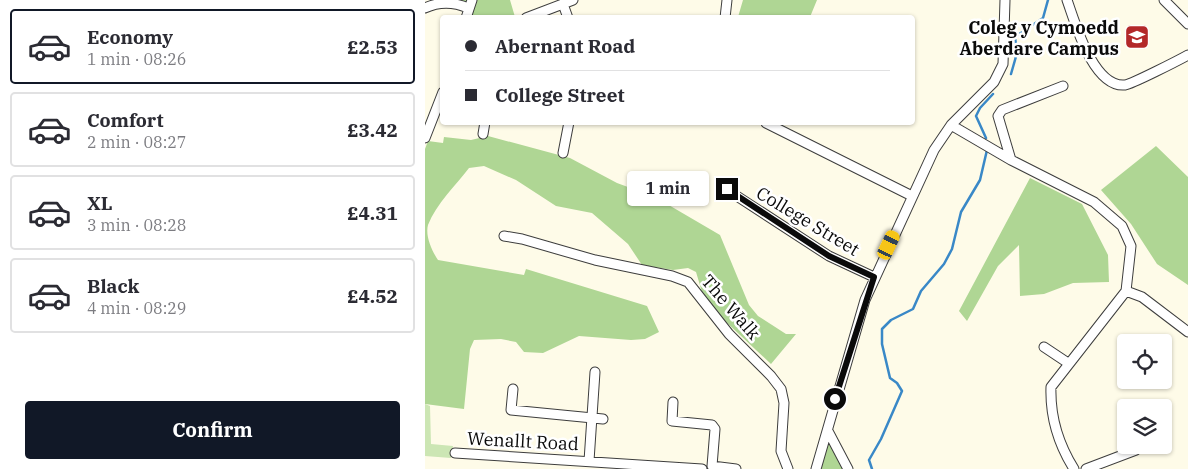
<!DOCTYPE html>
<html lang="en">
<head>
<meta charset="utf-8">
<style>
  body { margin:0; font-family:"IBM Plex Serif",serif; background:#f2f2f3; color:#2b2b33; height:100vh; display:flex; flex-direction:column; font-size:19px; white-space:nowrap }
  * { box-sizing:border-box; margin:0 }
  p { font-size:16px; color:#7c7c81 }
  .icon { flex:none; width:28px; height:28px; fill:none; stroke:currentColor; stroke-width:2; stroke-linecap:round; stroke-linejoin:round }
  .map { position:relative; flex:1; overflow:hidden }
  .sheet { display:flex; flex-direction:column; background:#fff; width:425px }
  .sheet>* { flex:none }
  .banner { position:absolute; left:15px; top:15px; width:475px; height:110px; border-radius:5px; box-shadow:0 1px 4px #0004; display:grid; align-content:center; height:110px; padding:0 25px; background:#fff }
  .buttons { position:absolute; left:692px; top:334px; display:grid; gap:10px }
  .buttons a { display:grid; place-items:center; width:55px; height:55px; border-radius:5px; background:#fff; box-shadow:0 1px 4px #0004; font-size:25px }
  .end { position:absolute; width:22px; height:22px; margin:-11px; border:6px solid #0a0a0a; background:#fff; box-shadow:0 0 0 2px #fff }
  .from { border-radius:50% }
  .bubble { position:absolute; height:35px; border-radius:5px; background:#fff; box-shadow:0 1px 4px #0004; font-size:16px; font-weight:700; line-height:35px; text-align:center }
  .car { position:absolute; width:15px; height:30px; margin:-15px -8px; border-radius:6px; box-shadow:0 0 4px 1px #0007; background:linear-gradient(#f5c518 24%,#345 0 40%,#f5c518 0 76%,#345 0 86%,#f5c518 0) }
  .banner b { display:flex; align-items:center; gap:18px; height:48px; font-size:19px }
  .banner b+b { border-top:1px solid #e1e1e2 }
  .banner i { width:12px; height:12px; background:#2b2b33 }
  ul { padding:9px 0 0; list-style:none }
  li { display:flex; align-items:center; gap:15px; height:75px; margin:0 10px 8px; padding:0 15px; border:2px solid #e1e1e2; border-radius:5px }
  li div { flex:1 }
  li b { display:block; font-size:19px }
  li em { font-style:normal; font-weight:700 }
  li.on { border-color:#111827 }
  li>.icon { width:45px; height:45px; stroke-width:1.5 }
  .cta { display:flex; gap:10px; margin-top:auto; padding:10px 25px }
  .cta a { flex:1; height:58px; border-radius:5px; background:#111827; color:#fff; font-size:20px; font-weight:700; line-height:58px; text-align:center }
  main { display:flex; flex:1; min-height:0 }
  .map>svg:first-child { display:block }
</style>
</head>
<body>
<main>
<section class="sheet">
<ul>
<li class="on"><svg class="icon" aria-label="car" viewBox="0 0 24 24"><path d="M5 17H2v-5l4-1 3-4h7l3 4 3 1v5h-3M9 17h6M6 11h13"/><circle cx="7" cy="17" r="2"/><circle cx="17" cy="17" r="2"/></svg><div><b>Economy</b><p>1 min · 08:26</p></div><em>£2.53</em></li>
<li><svg class="icon" aria-label="car" viewBox="0 0 24 24"><path d="M5 17H2v-5l4-1 3-4h7l3 4 3 1v5h-3M9 17h6M6 11h13"/><circle cx="7" cy="17" r="2"/><circle cx="17" cy="17" r="2"/></svg><div><b>Comfort</b><p>2 min · 08:27</p></div><em>£3.42</em></li>
<li><svg class="icon" aria-label="car" viewBox="0 0 24 24"><path d="M5 17H2v-5l4-1 3-4h7l3 4 3 1v5h-3M9 17h6M6 11h13"/><circle cx="7" cy="17" r="2"/><circle cx="17" cy="17" r="2"/></svg><div><b>XL</b><p>3 min · 08:28</p></div><em>£4.31</em></li>
<li><svg class="icon" aria-label="car" viewBox="0 0 24 24"><path d="M5 17H2v-5l4-1 3-4h7l3 4 3 1v5h-3M9 17h6M6 11h13"/><circle cx="7" cy="17" r="2"/><circle cx="17" cy="17" r="2"/></svg><div><b>Black</b><p>4 min · 08:29</p></div><em>£4.52</em></li>
</ul>
<div class="cta"><a>Confirm</a></div>
</section>
<div class="map">
<svg width="763" height="469" viewBox="0 0 763 469">
  <rect width="100%" height="100%" fill="#fefbe8"/>
  <!-- green -->
  <path fill="#cce6b4" d="M 0,404 L 5,406 L 6,444 L 28,446 L 26,458 L 0,456 Z"/>
  <!-- forest -->
  <path fill="#afd694" d="M 31,0 L 85,0 L 90,17 L 46,17 L 51,4 Z
    M 318,0 L 392,0 L 385,17 L 313,17 Z
    M 63,136 L 145,158 L 192,183 L 230,197 L 295,235 L 324,305 L 333,316 L 361,334 L 371,334 L 346,364 L 300,321 L 277,292 L 271,272 L 263,268 L 248,270 L 217,265 L 203,244 L 167,213 L 131,206 L 91,180 L 59,166 L 44,168 C 31,185 11,204 3,225 C 0,236 7,251 13,260 L 99,275 L 101,269 L 222,306 L 234,332 L 220,339 L 206,340 L 154,336 L 118,353 L 99,352 L 91,342 L 76,339 L 49,340 L 45,349 L 39,409 L 0,404 L 0,149 L 3,141 L 18,143 L 19,137 L 46,140 Z
    M 731,146 L 763,177 L 763,285 L 732,264 L 706,224 L 676,190 Z
    M 605,178 L 657,204 L 683,255 L 684,282 L 648,283 L 619,294 L 595,296 L 594,245 L 573,266 L 542,321 L 534,311 Z
    M 404,441 L 419,469 L 395,469 Z"/>
  <g fill="none" stroke-linecap="round" stroke-linejoin="round">
    <!-- stream -->
    <path stroke="#3988c7" stroke-width="2.5" d="M 586,74 L 592,53 L 590,37 L 618,18 L 623,0
      M 561,138 L 551,116 L 555,108 L 568,94
      M 447,469 L 444,460 L 456,439 L 477,391 L 472,383 L 465,378 L 457,344 L 457,329 L 466,320 L 488,309 L 496,291 L 519,264 L 527,249 L 536,212 L 555,180 L 562,150"/>
    <defs>
      <path id="street" d="M 642,0 C 650,22 668,88 700,85 C 707,84 754,60 763,55
        M 739,0 L 763,24
        M 138,4 L 143,18
        M 0,8 C 15,1 29,2 43,8
        M 41,18 L 47,0
        M 101,18 L 148,0
        M 300,18 L 302,0
        M 341,123 L 487,196
        M 526,125 L 586,160 L 669,202 L 697,226 L 706,246 L 701,291 L 626,387 C 625,416 634,445 649,469
        M 58,134 L 60,122
        M 0,138 L 18,92
        M 138,153 L 144,122
        M 586,160 L 573,116 L 577,110 L 638,86
        M 301,189 L 404,256 L 449,277
        M 79,236 L 97,239 L 170,260 L 247,276 L 263,282 L 304,334 L 346,376 L 356,389 L 359,403 L 356,451 L 363,469
        M 701,291 L 717,297 L 763,332
        M 619,347 L 643,363
        M 88,389 L 86,410 L 178,419
        M 248,402 L 247,421 L 287,425 L 290,429 L 287,466
        M 403,431 L 423,469
        M 30,453 L 277,469
        M 164,461 L 170,372
        M 287,466 L 311,469
        M 391,469 L 440,300 L 509,150 L 526,125 L 569,82 L 578,64 L 580,0
        M 661,469 L 711,450"/>
    </defs>
    <!-- street casing -->
    <use href="#street" stroke="#3d3d3d" stroke-width="11"/>
    <!-- street -->
    <use href="#street" stroke="#fff" stroke-width="9"/>
  </g>
  <g fill="none" stroke-linecap="round" stroke-linejoin="round">
    <!-- route -->
    <path stroke="#0a0a0a" stroke-width="6" d="M 302,189 L 404,256 L 449,277 L 410,399"/>
  </g>
  <!-- icons -->
  <defs>
    <symbol id="university-square" viewBox="-11 -11 22 22"><rect x="-9" y="-9" width="18" height="18" rx="4" fill="#b32829" stroke="#fff"/><path d="M0-5L7-2L0 1L-7-2ZM-4 1L0 2.5L4 1V4Q0 6-4 4Z" fill="#fff"/></symbol>
  </defs>
  <g fill-rule="evenodd">
    <use href="#university-square" x="698" y="23" width="28" height="28"/>
  </g>
  <g text-anchor="middle" dominant-baseline="central" stroke-width="5" stroke-linejoin="round" paint-order="stroke">
    <!-- poi labels -->
    <g font-size="18" font-weight="bold" fill="#0a0a0a" stroke="#fff" text-anchor="end">
      <text x="694" y="27">Coleg y Cymoedd<tspan x="694" dy="21">Aberdare Campus</tspan></text>
    </g>
    <!-- street labels -->
    <g font-size="18" fill="#0a0a0a" stroke="#fff">
      <text transform="translate(383 221) rotate(31)">College Street</text>
      <text transform="translate(306 307) rotate(49)">The Walk</text>
      <text transform="translate(98 441) rotate(3)">Wenallt Road</text>
    </g>
  </g>
</svg>
<div class="buttons">
<a><svg class="icon" aria-label="locate" viewBox="0 0 24 24"><circle cx="12" cy="12" r="6"/><path d="M12 2v4M12 18v4M2 12h4M18 12h4"/></svg></a>
<a><svg class="icon" aria-label="layers" viewBox="0 0 24 24"><path d="M12 4l9 5-9 5-9-5zM3 14l9 5 9-5"/></svg></a>
</div>
<i class="end from" style="left:410px;top:399px"></i>
<i class="end" style="left:302px;top:189px"></i>
<div class="bubble" style="left:202px;top:171px;width:82px">1 min</div>
<i class="car" style="left:464px;top:245px;rotate:25deg"></i>
<div class="banner">
<b><i class="from"></i>Abernant Road</b>
<b><i></i>College Street</b>
</div>
</div>
</main>
</body>
</html>
